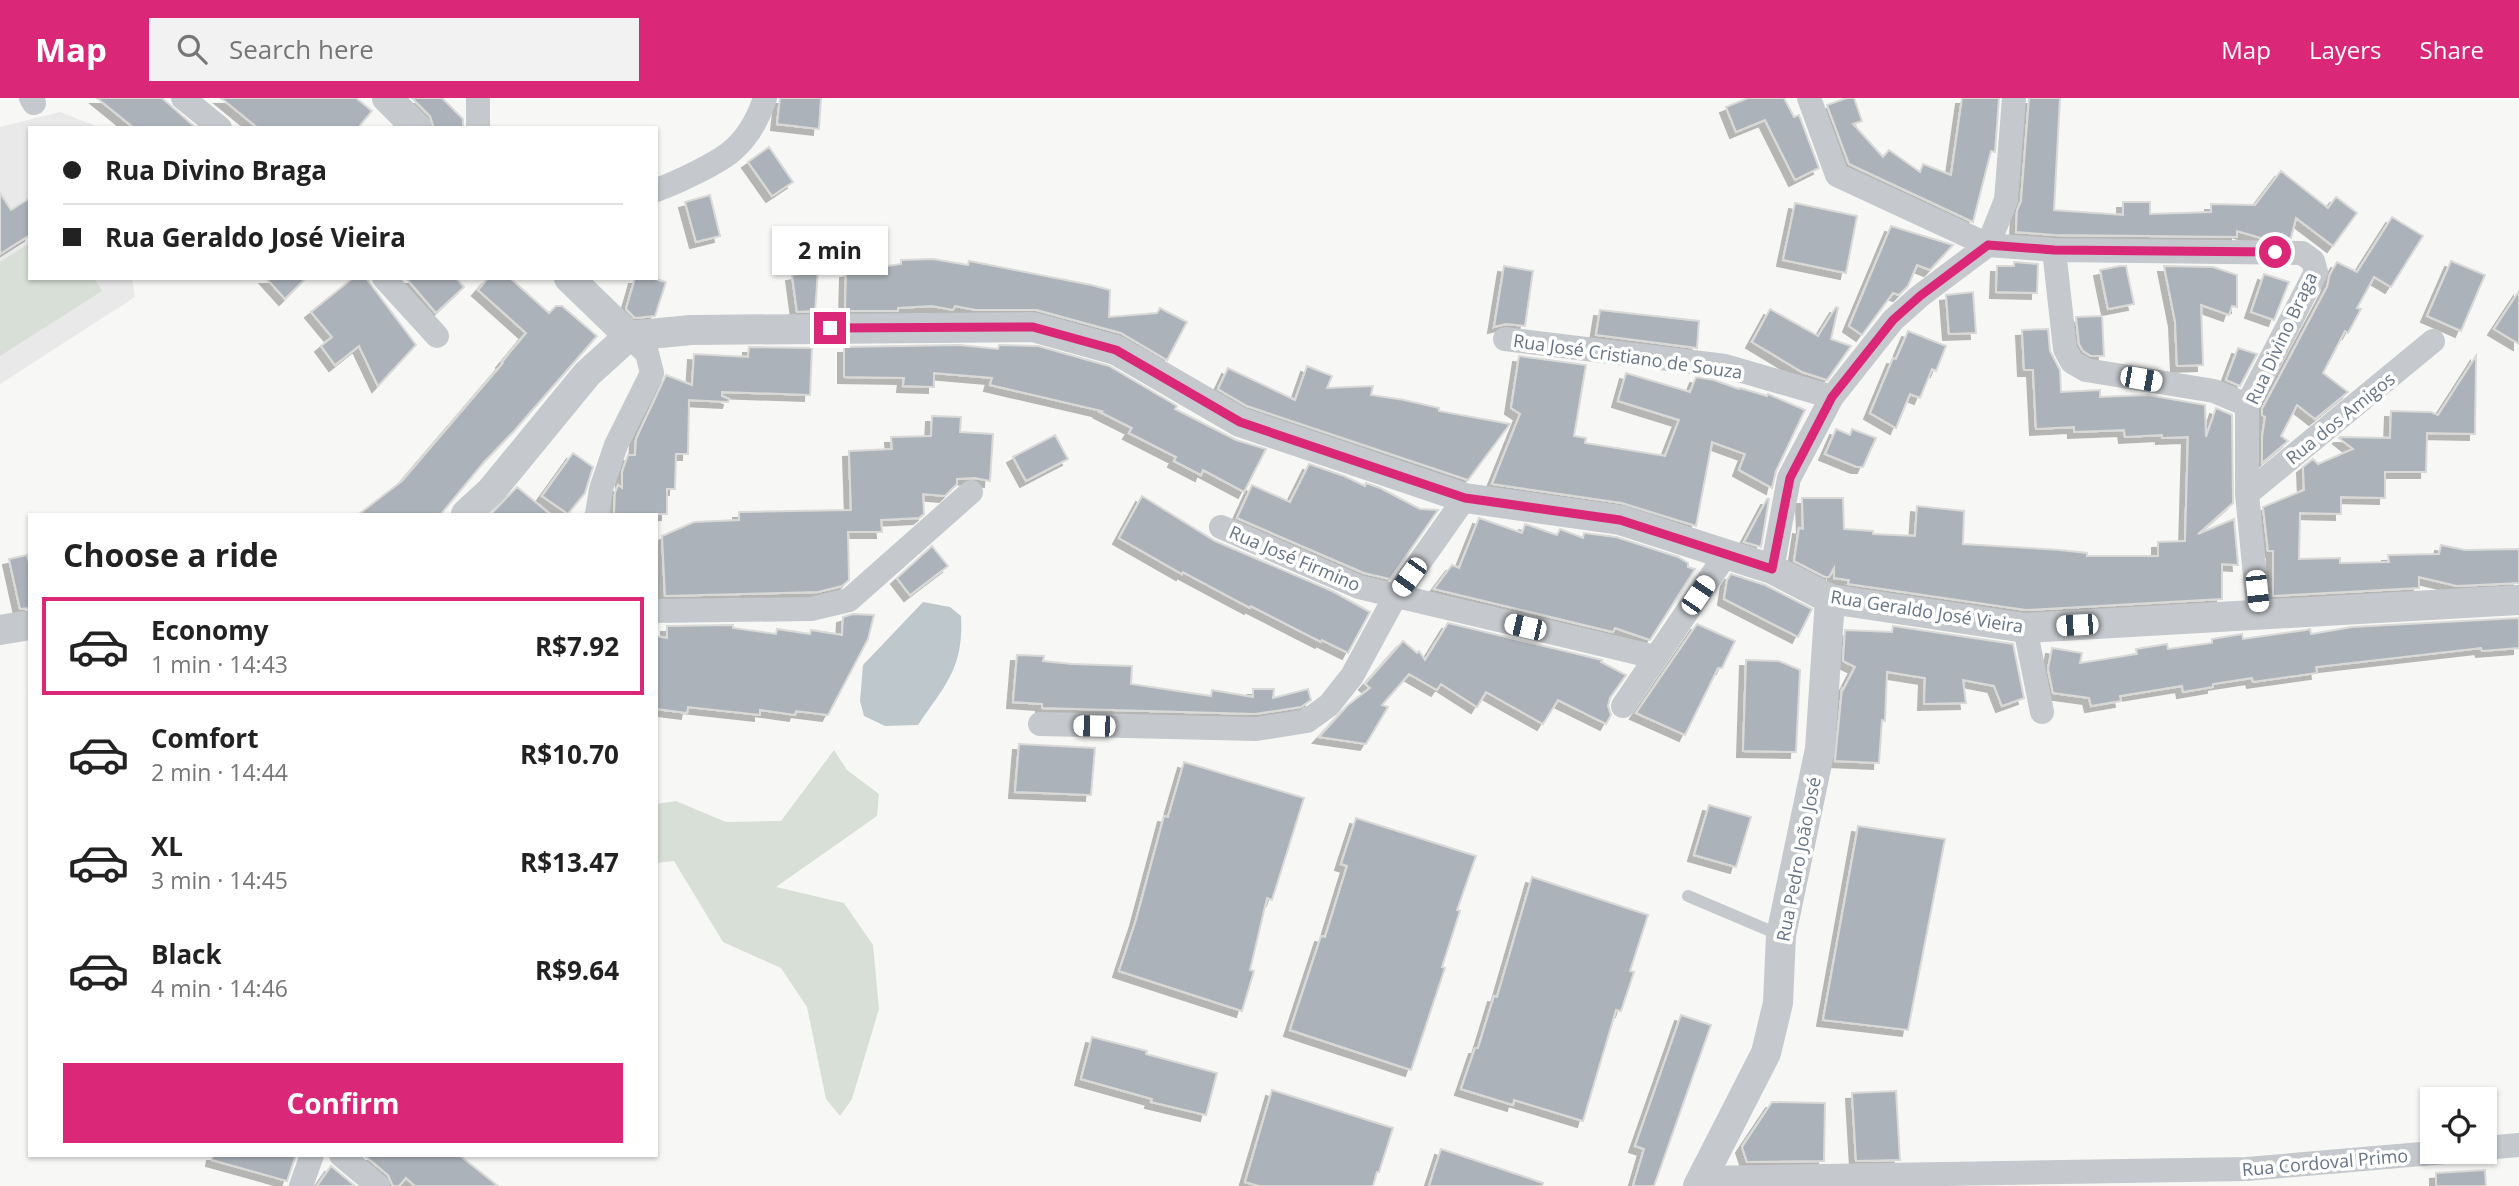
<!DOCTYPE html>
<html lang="en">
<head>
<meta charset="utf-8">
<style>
  body { margin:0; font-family:"Open Sans",sans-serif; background:#f2f2f2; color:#222; height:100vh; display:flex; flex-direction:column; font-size:26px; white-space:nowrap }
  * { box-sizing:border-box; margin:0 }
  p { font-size:23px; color:#767676 }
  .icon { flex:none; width:38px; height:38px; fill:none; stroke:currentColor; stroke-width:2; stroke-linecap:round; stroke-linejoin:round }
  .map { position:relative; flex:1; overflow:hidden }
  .side { position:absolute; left:28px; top:415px; width:630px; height:644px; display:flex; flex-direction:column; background:#fff; border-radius:0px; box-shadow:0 2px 5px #0004 }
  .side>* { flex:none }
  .guide { position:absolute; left:28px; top:28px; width:630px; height:154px; border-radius:0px; box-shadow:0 2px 5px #0004; display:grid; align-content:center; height:154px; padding:0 35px; background:#fff }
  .tools { position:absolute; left:2420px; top:989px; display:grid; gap:14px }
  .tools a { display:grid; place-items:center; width:77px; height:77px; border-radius:0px; background:#fff; box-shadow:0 2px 5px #0004; font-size:35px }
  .end { position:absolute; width:32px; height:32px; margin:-16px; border:9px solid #db2777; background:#fff; box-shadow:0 0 0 4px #fff }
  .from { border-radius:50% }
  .bubble { position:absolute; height:49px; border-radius:0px; background:#fff; box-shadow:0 2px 5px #0004; font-size:23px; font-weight:700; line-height:49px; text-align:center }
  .car { position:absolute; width:21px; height:42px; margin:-21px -10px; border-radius:9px; box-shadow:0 0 5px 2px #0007; background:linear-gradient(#fff 24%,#345 0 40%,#fff 0 76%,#345 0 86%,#fff 0) }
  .guide b { display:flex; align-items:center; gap:24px; height:66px; font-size:26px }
  .guide b+b { border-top:2px solid #e0e0e0 }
  .guide i { width:18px; height:18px; background:#222 }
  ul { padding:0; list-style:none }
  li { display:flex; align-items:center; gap:21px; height:98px; margin:0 14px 10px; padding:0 21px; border:4px solid transparent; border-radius:0px }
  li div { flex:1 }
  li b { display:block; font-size:26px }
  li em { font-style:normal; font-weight:700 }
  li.active { border-color:#db2777 }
  li>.icon { width:63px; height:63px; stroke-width:1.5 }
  h2 { padding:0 35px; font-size:32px; line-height:84px }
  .button { display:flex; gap:14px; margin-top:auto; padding:14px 35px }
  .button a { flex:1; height:80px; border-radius:0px; background:#db2777; color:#fff; font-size:28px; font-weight:700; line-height:80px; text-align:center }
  header { display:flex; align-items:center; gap:42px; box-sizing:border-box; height:98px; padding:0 35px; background:#db2777; color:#fff }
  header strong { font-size:33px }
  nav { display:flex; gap:38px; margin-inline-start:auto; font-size:24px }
  .search { width:490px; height:63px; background:#f2f2f2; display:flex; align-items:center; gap:18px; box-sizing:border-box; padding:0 24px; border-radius:0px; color:#767676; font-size:26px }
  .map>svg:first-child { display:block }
</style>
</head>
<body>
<header>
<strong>Map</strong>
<div class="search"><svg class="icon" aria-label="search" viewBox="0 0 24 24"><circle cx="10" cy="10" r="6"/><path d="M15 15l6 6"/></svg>Search here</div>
<nav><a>Map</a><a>Layers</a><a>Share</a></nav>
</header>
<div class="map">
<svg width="2519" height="1088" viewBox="0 0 2519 1088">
  <defs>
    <filter id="shadow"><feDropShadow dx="-6" dy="6" stdDeviation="0" flood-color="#0004"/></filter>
  </defs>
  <rect width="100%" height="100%" fill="#f7f8f5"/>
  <!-- built -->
  <path fill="#e8e9e8" d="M 60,14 L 101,30 L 30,30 L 30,180 L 132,180 L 135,199 L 0,286 L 0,29 Z"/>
  <!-- green -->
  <path fill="#d8dfd6" d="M 30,145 L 30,180 L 94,180 L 102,193 L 0,258 L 0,164 Z
    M 834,652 L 847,672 L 879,696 L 877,718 L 776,789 L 844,805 L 873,847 L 879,911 L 852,1001 L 840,1018 L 826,1001 L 807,909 L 781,870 L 723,844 L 674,763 L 656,765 L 656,706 L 676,703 L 726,724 L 781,723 Z"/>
  <!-- water -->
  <path fill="#bec7cc" d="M 923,504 L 950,509 L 961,518 C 964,570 945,587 918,627 L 885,628 L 864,618 L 860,603 L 863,567 Z"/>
  <!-- building -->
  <path fill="#abb2b9" stroke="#d9d9d7" stroke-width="2" filter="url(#shadow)" d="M 97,0 L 162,0 L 196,30 L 134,30 Z
    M 221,0 L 356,0 L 372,13 L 358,30 L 258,30 Z
    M 412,0 L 442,0 L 463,21 L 463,30 L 434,30 L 430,18 Z
    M 780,0 L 821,0 L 819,31 L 777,26 Z
    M 1748,0 L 1784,0 L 1794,19 L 1799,17 L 1819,70 L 1795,82 L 1765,22 L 1736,34 L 1726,9 Z
    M 1847,0 L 1854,0 L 1862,23 L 1853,26 L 1883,59 L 1889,52 L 1920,74 L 1923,66 L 1951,77 L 1962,0 L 1999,0 L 1995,54 L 1991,53 L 1973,124 L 1849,66 L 1827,7 Z
    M 2029,0 L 2060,0 L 2054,112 L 2123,117 L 2123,104 L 2150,104 L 2150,116 L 2211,114 L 2211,106 L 2255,107 L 2281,73 L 2328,110 L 2336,99 L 2357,115 L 2333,148 L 2296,120 L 2291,140 L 2261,140 L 2237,133 L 2237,139 L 2055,137 L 2016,134 L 2017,113 L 2021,103 Z
    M 769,49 L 793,84 L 772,98 L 748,64 Z
    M 0,95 L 11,112 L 30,100 L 30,137 L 0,156 Z
    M 710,97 L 720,138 L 696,144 L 685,104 Z
    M 1795,105 L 1857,118 L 1846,175 L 1783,162 Z
    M 2392,119 L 2423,138 L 2391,189 L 2374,179 L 2357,210 L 2361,211 L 2348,235 L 2345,233 L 2323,275 L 2348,294 L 2315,321 L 2297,307 L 2281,338 L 2288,343 L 2262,365 L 2262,339 L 2265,319 L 2262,317 L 2262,311 L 2327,189 L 2330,176 L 2337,164 L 2357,174 Z
    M 1891,128 L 1953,147 L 1930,172 L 1917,167 L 1908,188 L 1899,197 L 1893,195 L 1862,237 L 1849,228 Z
    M 933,161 L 968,167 L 969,163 L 1091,187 L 1110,192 L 1109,219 L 1157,215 L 1160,210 L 1187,224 L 1167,262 L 1121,235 L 1037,212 L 976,212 L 955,208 L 953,212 L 932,208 L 898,210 L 898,213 L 845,213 L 846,174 L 901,166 L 901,162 Z
    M 2451,163 L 2485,177 L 2461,233 L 2427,218 Z
    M 2014,164 L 2038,166 L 2037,195 L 1996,194 L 1997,168 L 2014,168 Z
    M 1504,168 L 1533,173 L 1525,228 L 1506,226 L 1494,229 Z
    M 2120,168 L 2126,168 L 2134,206 L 2108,211 L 2100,172 Z
    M 2164,168 L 2213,169 L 2237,177 L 2237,209 L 2232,208 L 2229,217 L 2201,207 L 2203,267 L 2177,268 L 2175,223 Z
    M 818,173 L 815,213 L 797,214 L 792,177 Z
    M 2264,176 L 2289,184 L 2274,222 L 2251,214 Z
    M 266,180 L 306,180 L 285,201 Z
    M 353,180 L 366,180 L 416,247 L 378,288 L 359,248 L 335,267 L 321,248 L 332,239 L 311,214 Z
    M 406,180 L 456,180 L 464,189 L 436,215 Z
    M 488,180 L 510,180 L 549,215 L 556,208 L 562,208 L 597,238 L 514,333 L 484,364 L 441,416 L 359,416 L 402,383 L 503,265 L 502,264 L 526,235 L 478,192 Z
    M 635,180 L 652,180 L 666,184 L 655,218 L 635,220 L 626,211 Z
    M 2519,193 L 2519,246 L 2494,231 Z
    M 1973,194 L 1976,235 L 1949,236 L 1946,197 Z
    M 1836,209 L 1838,210 L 1831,241 L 1851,248 L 1827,282 L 1802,274 L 1752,244 L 1770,211 L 1818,238 Z
    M 1600,212 L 1699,223 L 1697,250 L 1596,237 Z
    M 2102,218 L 2104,258 L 2091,258 L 2083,253 L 2079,246 L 2076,219 Z
    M 2048,231 L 2050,253 L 2060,272 L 2061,294 L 2100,292 L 2100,299 L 2148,297 L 2205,307 L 2206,339 L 2216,310 L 2232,317 L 2233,405 L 2198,436 L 2234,421 L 2238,467 L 2222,466 L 2222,501 L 2026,512 L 1848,486 L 1849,482 L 1834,480 L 1834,470 L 1829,479 L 1825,479 L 1794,463 L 1799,430 L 1803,431 L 1802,400 L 1843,400 L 1844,431 L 1873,433 L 1873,436 L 1915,438 L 1917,408 L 1964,413 L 1963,446 L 2060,452 L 2087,455 L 2087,458 L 2158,458 L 2158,444 L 2185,443 L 2188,339 L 2162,340 L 2162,337 L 2125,339 L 2124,332 L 2074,334 L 2074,329 L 2036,331 L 2033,272 L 2024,272 L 2022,232 Z
    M 1908,233 L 1946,248 L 1936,273 L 1932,271 L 1920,300 L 1910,296 L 1896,330 L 1870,315 L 1893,260 L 1896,261 Z
    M 959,247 L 998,251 L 999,247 L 1038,248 L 1109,268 L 1177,308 L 1175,311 L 1236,342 L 1266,351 L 1244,394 L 1203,372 L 1201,377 L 1174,363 L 1176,359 L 1129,335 L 1132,330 L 1100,314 L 1102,313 L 990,287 L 992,280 L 934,275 L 934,289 L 903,288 L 904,280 L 844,279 L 844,249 Z
    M 749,249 L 812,250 L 810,297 L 722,294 L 722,298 L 729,301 L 728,304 L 689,302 L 688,356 L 676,356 L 675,391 L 667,391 L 667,416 L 614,416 L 615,395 L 618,387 L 622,390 L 622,374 L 628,357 L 635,357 L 636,341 L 666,277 L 692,287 L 694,256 L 748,259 Z
    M 2238,250 L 2257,256 L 2240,288 L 2226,282 Z
    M 1519,258 L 1586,267 L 1574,338 L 1586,340 L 1585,345 L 1665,358 L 1679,322 L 1618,303 L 1626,275 L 1690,294 L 1696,279 L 1714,282 L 1739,291 L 1740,290 L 1767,298 L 1768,296 L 1805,312 L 1776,373 L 1772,390 L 1739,372 L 1745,356 L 1712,344 L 1696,428 L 1622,405 L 1492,386 L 1520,316 L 1511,310 Z
    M 2476,258 L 2475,336 L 2427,335 L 2426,374 L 2385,374 L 2385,400 L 2341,399 L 2341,416 L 2300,415 L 2299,461 L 2340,460 L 2340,465 L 2389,464 L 2388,457 L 2439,456 L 2441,447 L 2465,452 L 2519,451 L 2519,485 L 2457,488 L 2419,479 L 2419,490 L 2273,498 L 2273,453 L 2268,453 L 2263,409 L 2304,392 L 2303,369 L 2313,361 L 2318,366 L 2353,351 L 2339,340 L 2340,339 L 2390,340 L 2391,313 L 2431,314 L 2438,317 Z
    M 1307,268 L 1332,278 L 1327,290 L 1373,288 L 1371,297 L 1404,302 L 1439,310 L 1439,313 L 1510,326 L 1468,382 L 1247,308 L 1218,291 L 1228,270 L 1295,302 Z
    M 932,318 L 961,319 L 960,334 L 993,336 L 990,383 L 975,380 L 957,381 L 957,386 L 945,398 L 923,396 L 924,416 L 919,420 L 881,422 L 882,434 L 848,434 L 849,482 L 842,488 L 818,494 L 665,498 L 662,438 L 694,424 L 739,422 L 739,414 L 851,412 L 849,353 L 892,351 L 891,339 L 931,338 Z
    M 1836,331 L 1850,337 L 1852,331 L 1876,340 L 1863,369 L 1857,369 L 1825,356 Z
    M 1055,337 L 1068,361 L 1026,383 L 1013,359 Z
    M 573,355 L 593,369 L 585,395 L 568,416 L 542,398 Z
    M 1309,366 L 1344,378 L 1365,388 L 1366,385 L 1380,390 L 1420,411 L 1438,412 L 1390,481 L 1364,475 L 1237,420 L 1252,387 L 1290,404 Z
    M 517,389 L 550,416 L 491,416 Z
    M 1142,398 L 1215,443 L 1332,493 L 1370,514 L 1348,555 L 1322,542 L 1321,544 L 1251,508 L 1250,510 L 1183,474 L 1182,476 L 1119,440 Z
    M 1767,401 L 1769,401 L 1761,449 L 1744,444 Z
    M 1479,420 L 1522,435 L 1525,426 L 1557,437 L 1560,431 L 1583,440 L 1584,435 L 1616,439 L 1678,459 L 1688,465 L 1688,469 L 1695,471 L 1650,542 L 1615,530 L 1613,534 L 1434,491 L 1452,467 L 1459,470 Z
    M 932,448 L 948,468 L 910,497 L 897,480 Z
    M 27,457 L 30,469 L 30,510 L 20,511 L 9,461 Z
    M 1731,476 L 1765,487 L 1812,511 L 1798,539 L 1724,501 L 1727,482 Z
    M 853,516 L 874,517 L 868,541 L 828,617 L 796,613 L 795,617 L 760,612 L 760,617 L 688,609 L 687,615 L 656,611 L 656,538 L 667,540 L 667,528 L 733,527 L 733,530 L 776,536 L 777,531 L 810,536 L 811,532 L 842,537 L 843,519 Z
    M 2519,520 L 2519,550 L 2482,553 L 2481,550 L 2316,569 L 2317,575 L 2253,584 L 2252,580 L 2213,586 L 2213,589 L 2183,594 L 2182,588 L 2120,598 L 2121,603 L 2091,608 L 2089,600 L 2053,595 L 2048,571 L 2052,550 L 2082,555 L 2080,565 L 2137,556 L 2136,551 L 2167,546 L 2168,551 L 2212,545 L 2212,541 L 2242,536 L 2243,541 L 2306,532 L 2310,531 L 2311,536 L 2352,529 Z
    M 1448,525 L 1602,562 L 1601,564 L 1626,577 L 1610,600 L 1608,608 L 1611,617 L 1606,626 L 1558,602 L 1543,626 L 1486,594 L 1477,609 L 1441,586 L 1437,592 L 1409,576 L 1382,607 L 1388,609 L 1366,646 L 1319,639 L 1348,607 L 1370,590 L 1365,586 L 1403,543 L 1417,555 L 1419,553 L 1425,562 Z
    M 1697,526 L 1735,543 L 1722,570 L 1718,570 L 1685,637 L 1636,615 Z
    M 1893,528 L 2013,546 L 2024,600 L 2002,608 L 1994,588 L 1963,582 L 1966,605 L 1924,606 L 1925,580 L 1887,574 L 1885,623 L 1882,622 L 1879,665 L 1835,663 L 1842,591 L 1843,592 L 1855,569 L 1843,563 L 1845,532 L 1892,534 Z
    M 1017,557 L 1044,558 L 1043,563 L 1072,566 L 1132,568 L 1131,586 L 1211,598 L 1212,592 L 1253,599 L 1253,591 L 1274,591 L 1273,600 L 1308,591 L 1311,602 L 1301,609 L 1255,616 L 1042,610 L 1042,606 L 1013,604 Z
    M 1746,562 L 1779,563 L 1800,572 L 1796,654 L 1743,653 Z
    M 1019,646 L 1095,650 L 1091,697 L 1015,694 Z
    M 1184,664 L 1304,700 L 1272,802 L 1267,800 L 1250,872 L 1254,873 L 1242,913 L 1119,873 L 1136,822 L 1164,718 L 1168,719 Z
    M 1709,707 L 1751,719 L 1736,769 L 1694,757 Z
    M 1356,720 L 1476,758 L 1457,812 L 1460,813 L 1442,869 L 1445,870 L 1411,972 L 1290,932 L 1321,838 L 1325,839 L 1347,768 L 1341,766 Z
    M 1858,728 L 1945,741 L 1908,932 L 1823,922 Z
    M 1532,779 L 1648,817 L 1630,873 L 1634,874 L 1621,913 L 1616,912 L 1583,1023 L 1514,1002 L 1513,1007 L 1461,991 L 1475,950 L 1478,950 L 1494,898 L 1497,899 Z
    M 1681,917 L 1711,927 L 1654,1088 L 1633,1088 L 1644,1051 L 1635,1048 Z
    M 1092,939 L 1147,953 L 1146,956 L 1217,975 L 1206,1017 L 1151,1004 L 1152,1001 L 1081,981 Z
    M 1272,992 L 1393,1030 L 1379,1074 L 1377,1074 L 1373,1088 L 1259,1088 L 1245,1084 Z
    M 1896,993 L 1900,1062 L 1856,1063 L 1852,995 Z
    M 1772,1004 L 1825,1005 L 1824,1063 L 1747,1064 L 1742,1049 Z
    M 1441,1051 L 1543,1085 L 1542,1088 L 1429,1088 Z
    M 213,1057 L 296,1057 L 287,1083 L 212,1062 Z
    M 364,1057 L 459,1057 L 498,1088 L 415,1088 L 406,1080 L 399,1088 L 393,1088 L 388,1077 Z
    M 331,1068 L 355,1088 L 317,1088 Z
    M 2485,1072 L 2486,1088 L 2436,1088 L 2436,1075 Z"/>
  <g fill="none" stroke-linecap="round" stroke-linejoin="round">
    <!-- service -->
    <path stroke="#c5c8cc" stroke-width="12" d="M 1688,798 L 1780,837"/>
    <!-- minor -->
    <path stroke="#c5c8cc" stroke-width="24" d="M 31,0 L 34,5
      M 183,0 L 220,30
      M 478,0 L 478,30
      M 1809,0 L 1837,77 L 1988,147 L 2054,152 L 2302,155 L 2313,163 L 2316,174 L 2247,307 L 2247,396 L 2259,518
      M 656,92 C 674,86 721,64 734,51 C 749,38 759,18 765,0
      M 1988,147 L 2006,102 L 2014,0
      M 2054,152 L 2065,251 L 2072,264 L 2086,272 L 2214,293 L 2247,307
      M 384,180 L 437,238
      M 1505,241 L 1725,268 L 1832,299
      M 2247,396 L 2433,243
      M 597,416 L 601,391 L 616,347 L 652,275 L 647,255 L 629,238
      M 1221,429 L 1359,489 L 1655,559
      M 1772,471 L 1789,380 L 1832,299 L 1893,222 L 1920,198 L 1988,147
      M 656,513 L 811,511 L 849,502 L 971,394
      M 2025,530 L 2042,614
      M 1623,608 L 1727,455
      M 1040,626 L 1256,631 L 1307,623 L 1329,607 L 1352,578 L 1395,499 L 1465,400
      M 2485,1050 L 2519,1047
      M 341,1057 L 378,1088
      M 1701,1080 L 2247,1071 L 2445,1054
      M 301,1088 L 312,1057"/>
    <!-- tertiary -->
    <path stroke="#c5c8cc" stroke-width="30" d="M 387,0 L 417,30
      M 569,180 L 629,238 L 691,232 L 1033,229 L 1116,252 L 1240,324 L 1465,400 L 1620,422 L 1772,471 L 1830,501 L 2025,530 L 2519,502
      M 466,416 L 491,393 L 587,276 L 629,238
      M 0,532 L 30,527
      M 1698,1088 L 1766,955 L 1778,905 L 1781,837 L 1820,651 L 1830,501"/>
  </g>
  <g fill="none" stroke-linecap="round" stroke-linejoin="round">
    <!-- route -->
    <path stroke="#db2777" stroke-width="9" d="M 830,230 L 1033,229 L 1116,252 L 1240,324 L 1465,400 L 1620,422 L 1772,471 L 1790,380 L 1832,299 L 1893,222 L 1920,198 L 1988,147 L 2054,152 L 2275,154"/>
  </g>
  <g text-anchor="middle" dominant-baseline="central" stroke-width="7" stroke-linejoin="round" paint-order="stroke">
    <!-- street labels -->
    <g font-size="18" fill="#677586" stroke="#fff">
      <text transform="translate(2281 240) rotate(-65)">Rua Divino Braga</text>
      <text transform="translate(1628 258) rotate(8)">Rua José Cristiano de Souza</text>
      <text transform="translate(2340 320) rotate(-39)">Rua dos Amigos</text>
      <text transform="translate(1295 460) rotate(23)">Rua José Firmino</text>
      <text transform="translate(1927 513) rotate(9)">Rua Geraldo José Vieira</text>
      <text transform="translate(1798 761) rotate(-79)">Rua Pedro João José</text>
      <text transform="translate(2325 1064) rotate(-5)">Rua Cordoval Primo</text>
    </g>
  </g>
</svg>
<div class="tools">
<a><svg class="icon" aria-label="locate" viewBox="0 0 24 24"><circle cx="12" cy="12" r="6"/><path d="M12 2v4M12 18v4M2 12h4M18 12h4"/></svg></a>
</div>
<i class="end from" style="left:2275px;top:154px"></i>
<i class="end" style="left:830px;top:230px"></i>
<div class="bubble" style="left:772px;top:128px;width:116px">2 min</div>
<i class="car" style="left:2141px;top:281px;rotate:100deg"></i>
<i class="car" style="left:1409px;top:479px;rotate:216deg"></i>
<i class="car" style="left:2257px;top:493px;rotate:174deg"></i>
<i class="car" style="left:1698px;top:497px;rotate:34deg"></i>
<i class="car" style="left:2077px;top:527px;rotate:267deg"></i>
<i class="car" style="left:1525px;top:529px;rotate:283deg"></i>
<i class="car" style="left:1094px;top:628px;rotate:271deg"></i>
<div class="guide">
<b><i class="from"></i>Rua Divino Braga</b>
<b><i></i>Rua Geraldo José Vieira</b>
</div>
<section class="side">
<h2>Choose a ride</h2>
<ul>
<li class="active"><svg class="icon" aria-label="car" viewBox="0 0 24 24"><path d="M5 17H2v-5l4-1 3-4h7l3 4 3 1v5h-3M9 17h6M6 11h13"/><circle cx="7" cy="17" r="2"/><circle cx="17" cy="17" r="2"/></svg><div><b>Economy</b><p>1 min · 14:43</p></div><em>R$7.92</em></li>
<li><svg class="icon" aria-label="car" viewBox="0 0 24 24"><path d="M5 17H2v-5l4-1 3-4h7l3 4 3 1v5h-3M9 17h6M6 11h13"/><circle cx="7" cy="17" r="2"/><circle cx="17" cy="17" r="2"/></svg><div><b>Comfort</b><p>2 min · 14:44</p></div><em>R$10.70</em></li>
<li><svg class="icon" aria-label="car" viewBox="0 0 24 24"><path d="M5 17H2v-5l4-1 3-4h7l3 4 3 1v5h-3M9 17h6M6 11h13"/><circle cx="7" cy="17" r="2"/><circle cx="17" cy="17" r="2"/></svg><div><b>XL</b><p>3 min · 14:45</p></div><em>R$13.47</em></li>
<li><svg class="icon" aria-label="car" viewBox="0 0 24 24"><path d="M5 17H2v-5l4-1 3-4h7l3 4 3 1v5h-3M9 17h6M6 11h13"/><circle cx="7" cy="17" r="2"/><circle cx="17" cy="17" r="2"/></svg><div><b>Black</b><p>4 min · 14:46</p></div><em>R$9.64</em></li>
</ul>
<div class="button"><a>Confirm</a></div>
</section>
</div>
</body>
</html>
